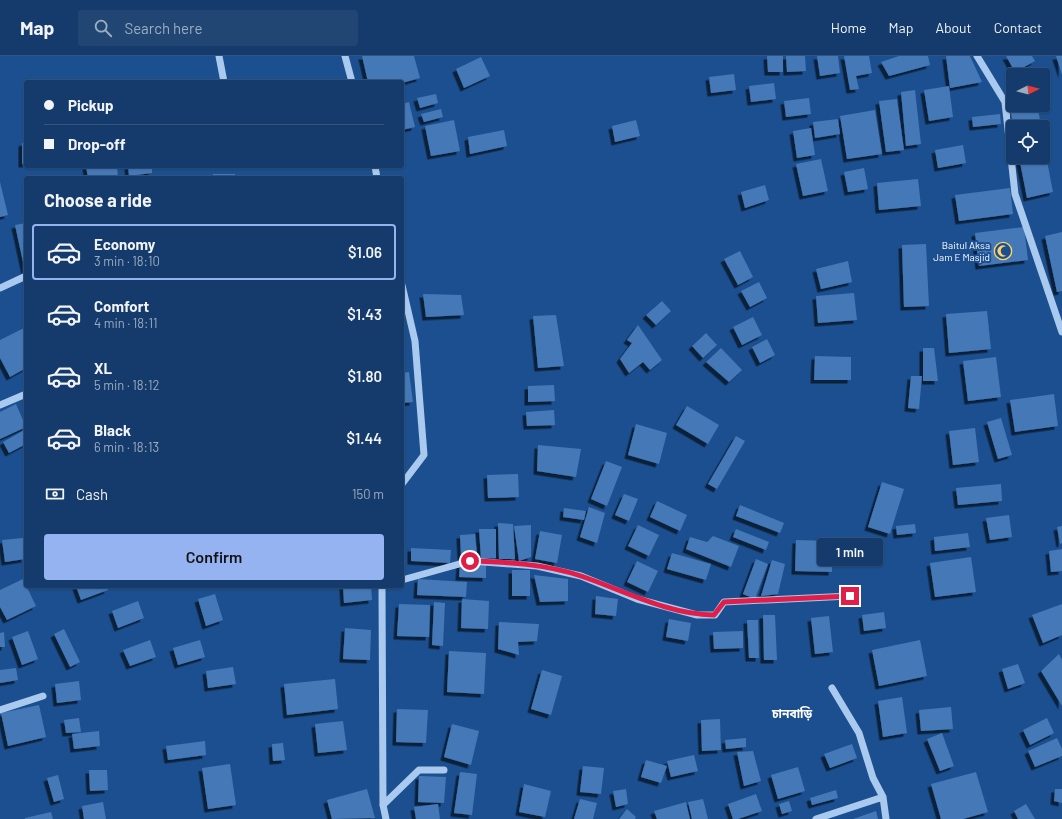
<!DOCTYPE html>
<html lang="en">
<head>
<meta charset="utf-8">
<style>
  body { margin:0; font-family:Barlow,"Noto Sans Bengali",sans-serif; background:#214673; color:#f1f3f6; height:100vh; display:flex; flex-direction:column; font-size:15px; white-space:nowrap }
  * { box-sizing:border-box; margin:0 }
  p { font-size:13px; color:#9dadc1 }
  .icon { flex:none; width:22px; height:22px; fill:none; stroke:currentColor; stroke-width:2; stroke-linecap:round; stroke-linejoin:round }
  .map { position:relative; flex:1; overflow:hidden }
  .drawer { position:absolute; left:24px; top:120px; width:380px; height:412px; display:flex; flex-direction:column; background:#143b6b; border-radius:4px; box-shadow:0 1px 3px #0004,0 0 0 1px #33557e }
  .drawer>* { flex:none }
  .guide { position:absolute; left:24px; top:24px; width:380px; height:88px; border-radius:4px; box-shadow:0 1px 3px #0004,0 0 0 1px #33557e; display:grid; align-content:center; height:88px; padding:0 20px; background:#143b6b }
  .needle { width:26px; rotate:84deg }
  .buttons { position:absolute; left:1006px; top:12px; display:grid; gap:8px }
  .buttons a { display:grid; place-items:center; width:44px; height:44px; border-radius:4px; background:#143b6b; box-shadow:0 1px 3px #0004,0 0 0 1px #33557e; font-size:20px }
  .end { position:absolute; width:18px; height:18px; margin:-9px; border:5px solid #e11d48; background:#fff; box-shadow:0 0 0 2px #fff }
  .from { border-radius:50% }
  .bubble { position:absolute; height:28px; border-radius:4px; background:#143b6b; box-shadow:0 1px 3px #0004,0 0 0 1px #33557e; font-size:13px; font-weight:600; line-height:28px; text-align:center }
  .guide b { display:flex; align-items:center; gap:14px; height:38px; font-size:15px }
  .guide b+b { border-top:1px solid #33557e }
  .guide i { width:10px; height:10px; background:#f1f3f6 }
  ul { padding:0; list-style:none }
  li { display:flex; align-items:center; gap:12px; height:56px; margin:0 8px 6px; padding:0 12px; border:2px solid transparent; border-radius:4px }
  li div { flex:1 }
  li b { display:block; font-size:15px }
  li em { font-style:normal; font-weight:600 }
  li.active { border-color:#95b2f1 }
  li>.icon { width:36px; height:36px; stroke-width:1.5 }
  h2 { padding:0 20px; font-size:18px; line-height:48px }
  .pay { display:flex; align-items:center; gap:10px; height:44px; padding:0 20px; font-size:15px }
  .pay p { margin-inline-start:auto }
  .primary-button { display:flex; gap:8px; margin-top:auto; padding:8px 20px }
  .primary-button a { flex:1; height:46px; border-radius:4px; background:#95b2f1; color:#111; font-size:16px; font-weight:600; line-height:46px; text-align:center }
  header { display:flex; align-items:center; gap:24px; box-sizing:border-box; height:56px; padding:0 20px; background:#143b6b; border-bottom:1px solid #33557e }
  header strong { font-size:19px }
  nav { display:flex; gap:22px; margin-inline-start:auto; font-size:14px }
  .search { width:280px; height:36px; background:#214673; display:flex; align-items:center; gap:10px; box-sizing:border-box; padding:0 14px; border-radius:4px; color:#9dadc1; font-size:15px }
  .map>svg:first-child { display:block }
</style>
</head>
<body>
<header>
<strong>Map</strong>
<div class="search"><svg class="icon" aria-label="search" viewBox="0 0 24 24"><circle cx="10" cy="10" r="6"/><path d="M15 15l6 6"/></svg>Search here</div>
<nav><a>Home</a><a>Map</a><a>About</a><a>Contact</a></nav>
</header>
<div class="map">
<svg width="1062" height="763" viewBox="0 0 1062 763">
  <defs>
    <filter id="shadow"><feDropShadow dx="-3.5" dy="3.5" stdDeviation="0" flood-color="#0009"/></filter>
  </defs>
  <rect width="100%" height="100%" fill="#1b4f8f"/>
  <!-- building -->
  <path fill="#4478b7" filter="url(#shadow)" d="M 362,0 L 414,0 L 420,22 L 402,27 L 368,26 Z
    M 767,0 L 783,0 L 783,16 L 768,16 Z
    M 786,0 L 805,0 L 806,15 L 787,16 Z
    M 817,0 L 838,0 L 840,17 L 820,20 Z
    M 844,0 L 869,0 L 872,17 L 856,20 L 859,33 L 850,34 Z
    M 899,0 L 928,0 L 930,9 L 889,20 L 881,6 Z
    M 946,0 L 970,0 L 982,26 L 950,32 Z
    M 1006,0 L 1032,0 L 1035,5 L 1015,16 Z
    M 1056,0 L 1062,0 L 1062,19 Z
    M 481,1 L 490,20 L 464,32 L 456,13 Z
    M 734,18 L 736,34 L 711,37 L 709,21 Z
    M 774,27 L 776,43 L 751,46 L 749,30 Z
    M 949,30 L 953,61 L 929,65 L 924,34 Z
    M 915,34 L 921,88 L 906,90 L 901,36 Z
    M 436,38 L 438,47 L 420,52 L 417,42 Z
    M 809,42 L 811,58 L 786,61 L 784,45 Z
    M 897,43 L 904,94 L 886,96 L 879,45 Z
    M 409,46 L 415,71 L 402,74 L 402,48 Z
    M 1038,52 L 1041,71 L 1013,71 L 1011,57 Z
    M 441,53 L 443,61 L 424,66 L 421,58 Z
    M 875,54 L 882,98 L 847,103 L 840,60 Z
    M 1000,58 L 1001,68 L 973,71 L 972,61 Z
    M 838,63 L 840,78 L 815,82 L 813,66 Z
    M 454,64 L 460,95 L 431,100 L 425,70 Z
    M 636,64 L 640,80 L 615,86 L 612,70 Z
    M 811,72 L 815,99 L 797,102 L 793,75 Z
    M 504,74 L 507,90 L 470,98 L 468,81 Z
    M 1043,84 L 1053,136 L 1027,142 L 1019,101 L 1043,101 Z
    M 26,86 L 26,108 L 22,108 L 22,87 Z
    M 963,89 L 966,107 L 938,112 L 935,94 Z
    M 821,103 L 828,135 L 803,140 L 796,108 Z
    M 86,110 L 117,110 L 118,122 L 88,122 Z
    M 128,110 L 152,110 L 152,117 L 129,120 Z
    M 864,112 L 868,133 L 848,136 L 844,116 Z
    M 213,118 L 235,118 L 235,122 L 213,122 Z
    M 918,123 L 921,150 L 879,154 L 877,127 Z
    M 0,126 L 8,159 L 0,161 Z
    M 765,129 L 769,144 L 745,152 L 741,136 Z
    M 1010,132 L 1013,158 L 959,165 L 955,139 Z
    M 26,167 L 26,214 L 25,215 L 15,169 Z
    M 1024,171 L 1028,204 L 979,210 L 975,177 Z
    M 1062,176 L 1062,235 L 1057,236 L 1045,180 Z
    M 926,188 L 929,250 L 904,251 L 902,189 Z
    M 740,195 L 753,221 L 738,229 L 724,203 Z
    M 848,205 L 852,226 L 821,233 L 816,213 Z
    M 759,226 L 767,242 L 750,251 L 741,235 Z
    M 854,237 L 857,264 L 818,267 L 816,240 Z
    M 423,238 L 461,239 L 464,259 L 426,261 Z
    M 662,245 L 671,255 L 656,269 L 646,259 Z
    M 987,255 L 991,293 L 949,297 L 946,258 Z
    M 556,259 L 564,310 L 538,312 L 533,260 Z
    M 753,261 L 762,279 L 742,289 L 733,271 Z
    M 638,269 L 662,304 L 650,314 L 643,306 L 629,317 L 620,303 L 632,287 L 627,284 Z
    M 26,271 L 26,312 L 10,321 L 0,302 L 0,284 Z
    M 706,277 L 717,289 L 703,302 L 692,290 Z
    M 767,283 L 775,299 L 760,307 L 752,291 Z
    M 721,292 L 742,314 L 729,326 L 706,306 Z
    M 923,292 L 934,292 L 938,325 L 923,325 Z
    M 815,300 L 851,301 L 851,324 L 814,324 Z
    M 996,301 L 1001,341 L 968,345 L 963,305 Z
    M 409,316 L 413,346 L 402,347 L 402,317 Z
    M 911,320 L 922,320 L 919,353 L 908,352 Z
    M 554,329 L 555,345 L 528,346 L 528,330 Z
    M 1054,338 L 1058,370 L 1015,376 L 1010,344 Z
    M 16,348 L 26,371 L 0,383 L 0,356 Z
    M 687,350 L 719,369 L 708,388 L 676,369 Z
    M 554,354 L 555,369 L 527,370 L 526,356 Z
    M 1001,362 L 1012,399 L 998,403 L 987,366 Z
    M 636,368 L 667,377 L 659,408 L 628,399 Z
    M 975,372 L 979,406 L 953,409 L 949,375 Z
    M 26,373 L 26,388 L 9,397 L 3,386 Z
    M 736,380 L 745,385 L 717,433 L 708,428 Z
    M 538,389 L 581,393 L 576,421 L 537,415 Z
    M 606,405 L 622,411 L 607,450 L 591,443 Z
    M 518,418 L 519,441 L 488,442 L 487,419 Z
    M 882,426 L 904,433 L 890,478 L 868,471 Z
    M 1001,428 L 1002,445 L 958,449 L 956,432 Z
    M 624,438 L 638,443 L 629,465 L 615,459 Z
    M 657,445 L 687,459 L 680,475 L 650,461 Z
    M 740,449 L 784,467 L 780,477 L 736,460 Z
    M 589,451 L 605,457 L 597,487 L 580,481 Z
    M 564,452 L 586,455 L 584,464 L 563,461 Z
    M 1009,459 L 1012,481 L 990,484 L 986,462 Z
    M 498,467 L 513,468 L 515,503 L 499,503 Z
    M 915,468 L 916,477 L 897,479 L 896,470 Z
    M 531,469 L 531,501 L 519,505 L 514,470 Z
    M 638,469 L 659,479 L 649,500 L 628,490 Z
    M 1062,470 L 1062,487 L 1060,488 L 1057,471 Z
    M 479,473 L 496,473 L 496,502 L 481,503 Z
    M 736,473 L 769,486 L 766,494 L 733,481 Z
    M 540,475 L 562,479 L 557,507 L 535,503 Z
    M 968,477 L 970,491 L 935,495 L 934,481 Z
    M 475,478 L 477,499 L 461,500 L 460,479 Z
    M 713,480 L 739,490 L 731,511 L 686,493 L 690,481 L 707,486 Z
    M 23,482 L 25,503 L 5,506 L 2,484 Z
    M 796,484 L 833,485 L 832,516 L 795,515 Z
    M 411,492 L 451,494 L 450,507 L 411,505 Z
    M 1062,493 L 1062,515 L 1051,516 L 1049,495 Z
    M 672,497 L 711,508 L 706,524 L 667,513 Z
    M 971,501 L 976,536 L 935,541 L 930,507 Z
    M 756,503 L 768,508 L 755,543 L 743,538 Z
    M 772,504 L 785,508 L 778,538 L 761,540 Z
    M 637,505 L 658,515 L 648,536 L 627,526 Z
    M 460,508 L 486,509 L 486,522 L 459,521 Z
    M 512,514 L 530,514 L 530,540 L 512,540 Z
    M 534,519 L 568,523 L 568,545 L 540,546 Z
    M 23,523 L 36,550 L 7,564 L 0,551 L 0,534 Z
    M 418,523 L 467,526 L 466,541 L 417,539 Z
    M 76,530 L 106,530 L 108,534 L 81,544 Z
    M 343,530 L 371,530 L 372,544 L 344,547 Z
    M 215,538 L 223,564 L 206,570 L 198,543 Z
    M 596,540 L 618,543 L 616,560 L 595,558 Z
    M 462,543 L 489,545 L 488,573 L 461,572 Z
    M 138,545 L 144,562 L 118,572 L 112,555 Z
    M 434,546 L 445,547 L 443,590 L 432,589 Z
    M 399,548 L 430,549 L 429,581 L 397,580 Z
    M 1062,548 L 1062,579 L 1043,587 L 1032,559 Z
    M 884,556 L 886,572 L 864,575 L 862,559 Z
    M 763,559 L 775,559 L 777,604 L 764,604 Z
    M 829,560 L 833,596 L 815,598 L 811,562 Z
    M 669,563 L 691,567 L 688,585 L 666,581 Z
    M 747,564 L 758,564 L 759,602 L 749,602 Z
    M 499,566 L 539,568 L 537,585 L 518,586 L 519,599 L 498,593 Z
    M 345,572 L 371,574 L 370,604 L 343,603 Z
    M 64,573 L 80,606 L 70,611 L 54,578 Z
    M 28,575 L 38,603 L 22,609 L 12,581 Z
    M 743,575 L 743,592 L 714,593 L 713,576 Z
    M 4,576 L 5,591 L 0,591 L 0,577 Z
    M 150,584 L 156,601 L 130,610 L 123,594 Z
    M 200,584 L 205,601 L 178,609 L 173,592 Z
    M 920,584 L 927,620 L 879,630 L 872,594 Z
    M 449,595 L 486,597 L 484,638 L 447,636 Z
    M 1059,598 L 1062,604 L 1062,650 L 1041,615 Z
    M 1018,608 L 1025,627 L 1008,633 L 1002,613 Z
    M 233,611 L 236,628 L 208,632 L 206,615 Z
    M 16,612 L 18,624 L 0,627 L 0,614 Z
    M 542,614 L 562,620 L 551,659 L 531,653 Z
    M 335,623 L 338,653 L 287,659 L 284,628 Z
    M 79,625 L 81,644 L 57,647 L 55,628 Z
    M 902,641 L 907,677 L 883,681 L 878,645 Z
    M 39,649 L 46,681 L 8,690 L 1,657 Z
    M 951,651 L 953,673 L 921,675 L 919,654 Z
    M 397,653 L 428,654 L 426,687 L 396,686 Z
    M 79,662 L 81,676 L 66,677 L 64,664 Z
    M 1047,662 L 1054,677 L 1030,689 L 1023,674 Z
    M 720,663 L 721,694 L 702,695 L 701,664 Z
    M 343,665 L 347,694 L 318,697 L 315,668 Z
    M 452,668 L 479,675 L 471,709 L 444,701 Z
    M 99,675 L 100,690 L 74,693 L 72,678 Z
    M 942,677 L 954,710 L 940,715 L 927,683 Z
    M 746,682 L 746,691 L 726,693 L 725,684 Z
    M 1057,682 L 1062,693 L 1062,700 L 1035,711 L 1028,695 Z
    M 205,685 L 206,699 L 168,704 L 166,690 Z
    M 283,687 L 285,704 L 273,705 L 272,688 Z
    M 852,688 L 857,702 L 830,712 L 824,698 Z
    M 753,695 L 761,725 L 744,730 L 737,696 Z
    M 694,699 L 698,715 L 671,721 L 667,705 Z
    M 646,704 L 667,710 L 661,727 L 641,721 Z
    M 230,708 L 236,749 L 208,753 L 202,712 Z
    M 583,710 L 604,712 L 601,738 L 580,736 Z
    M 798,711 L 805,735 L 778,743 L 771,719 Z
    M 89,714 L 107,714 L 108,734 L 90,735 Z
    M 460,716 L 477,718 L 472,759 L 454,757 Z
    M 976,716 L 988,756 L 963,763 L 941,763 L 931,728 Z
    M 58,719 L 64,743 L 54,746 L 47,722 Z
    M 419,720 L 446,721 L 444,747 L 418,746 Z
    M 524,728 L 551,735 L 545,761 L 519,756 Z
    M 367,733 L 375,762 L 332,763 L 327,744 Z
    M 626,733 L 628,748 L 616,751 L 613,735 Z
    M 1055,733 L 1062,733 L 1062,747 L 1054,745 Z
    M 836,734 L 838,742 L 812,749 L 810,742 Z
    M 756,738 L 762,755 L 738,763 L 733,763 L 728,748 Z
    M 580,743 L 597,747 L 593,763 L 574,763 Z
    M 703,743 L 708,763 L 692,763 L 688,746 Z
    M 789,745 L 792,755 L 782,758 L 779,748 Z
    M 103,746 L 106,763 L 84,763 L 82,750 Z
    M 686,746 L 690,763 L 657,763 L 654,755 Z
    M 438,748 L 440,763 L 416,763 L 414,751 Z
    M 1026,748 L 1035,763 L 1018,763 L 1014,755 Z
    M 627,753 L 636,761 L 635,763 L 619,763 Z
    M 876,755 L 878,763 L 853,763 Z
    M 51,756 L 53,763 L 25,763 L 25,762 Z"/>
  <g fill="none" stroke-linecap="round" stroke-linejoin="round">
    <!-- minor -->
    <path stroke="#a9c9ee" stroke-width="7" d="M 219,0 L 224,26
      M 345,0 L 352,26
      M 977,0 L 1005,46 L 1015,138 L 1062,276
      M 375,110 L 377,122
      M 402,229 L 415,285 L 424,399 L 402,428
      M 0,232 L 26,220
      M 0,349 L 26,338
      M 402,524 L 470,505 L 537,510 L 581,520 L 637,543 L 697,559 L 715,559 L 724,546 L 850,540
      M 382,530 L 383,749 L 386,763
      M 832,632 L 859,677 L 873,722 L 883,741
      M 0,654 L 43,640
      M 383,749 L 419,714 L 444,714
      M 816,763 L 883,741 L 886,763"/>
  </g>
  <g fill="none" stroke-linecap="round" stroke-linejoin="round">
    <!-- route -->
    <path stroke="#e11d48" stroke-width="5" d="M 470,505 C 507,506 545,508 581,520 C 625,535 667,558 714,559 L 724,546 L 850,540"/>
  </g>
  <!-- icons -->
  <defs>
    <symbol id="mosque-ring" viewBox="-11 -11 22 22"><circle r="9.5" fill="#1b4f8f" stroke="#ffd166" stroke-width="1.5"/><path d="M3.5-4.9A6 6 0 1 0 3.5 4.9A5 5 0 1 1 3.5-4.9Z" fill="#ffd166"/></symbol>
  </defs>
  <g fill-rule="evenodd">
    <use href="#mosque-ring" x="993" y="185" width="20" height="20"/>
  </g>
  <g text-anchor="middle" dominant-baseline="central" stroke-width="4" stroke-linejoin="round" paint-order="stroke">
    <!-- poi labels -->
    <g font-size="10" fill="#fff" stroke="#1b4f8f" text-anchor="end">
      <text x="990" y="189">Baitul Aksa<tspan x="990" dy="12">Jam E Masjid</tspan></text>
    </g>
    <!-- quarter labels -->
    <g font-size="12" font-weight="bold" fill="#fff" stroke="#1b4f8f">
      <text x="792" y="657">চানবাড়ি</text>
    </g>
  </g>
</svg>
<div class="buttons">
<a><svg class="needle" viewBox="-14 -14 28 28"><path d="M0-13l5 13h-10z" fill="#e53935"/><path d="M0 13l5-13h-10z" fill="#9dadc1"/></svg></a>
<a><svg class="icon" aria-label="locate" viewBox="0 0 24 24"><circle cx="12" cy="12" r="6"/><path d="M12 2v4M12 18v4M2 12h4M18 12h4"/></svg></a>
</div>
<i class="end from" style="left:470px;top:505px"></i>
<i class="end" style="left:850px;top:540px"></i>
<div class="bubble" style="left:817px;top:482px;width:66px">1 min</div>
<div class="guide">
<b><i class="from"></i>Pickup</b>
<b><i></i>Drop-off</b>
</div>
<section class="drawer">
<h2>Choose a ride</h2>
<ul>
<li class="active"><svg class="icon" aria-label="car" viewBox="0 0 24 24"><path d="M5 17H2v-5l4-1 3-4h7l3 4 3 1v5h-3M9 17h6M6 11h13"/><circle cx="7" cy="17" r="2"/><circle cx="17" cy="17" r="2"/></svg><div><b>Economy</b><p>3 min · 18:10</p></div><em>$1.06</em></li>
<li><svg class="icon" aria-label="car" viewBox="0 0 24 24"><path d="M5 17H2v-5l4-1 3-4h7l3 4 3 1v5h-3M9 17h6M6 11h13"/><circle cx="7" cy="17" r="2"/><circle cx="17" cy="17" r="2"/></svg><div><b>Comfort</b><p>4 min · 18:11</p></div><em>$1.43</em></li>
<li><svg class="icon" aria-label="car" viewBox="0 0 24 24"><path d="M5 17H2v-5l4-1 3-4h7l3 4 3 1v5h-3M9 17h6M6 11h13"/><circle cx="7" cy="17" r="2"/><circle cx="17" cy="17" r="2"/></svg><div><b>XL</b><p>5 min · 18:12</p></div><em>$1.80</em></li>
<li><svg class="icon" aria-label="car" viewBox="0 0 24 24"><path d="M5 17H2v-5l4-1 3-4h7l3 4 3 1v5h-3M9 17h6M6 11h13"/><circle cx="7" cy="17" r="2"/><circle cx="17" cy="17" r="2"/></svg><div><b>Black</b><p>6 min · 18:13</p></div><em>$1.44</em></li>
</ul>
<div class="pay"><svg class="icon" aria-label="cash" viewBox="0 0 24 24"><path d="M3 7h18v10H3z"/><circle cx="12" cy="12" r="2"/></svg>Cash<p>150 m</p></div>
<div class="primary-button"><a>Confirm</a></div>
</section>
</div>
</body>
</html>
